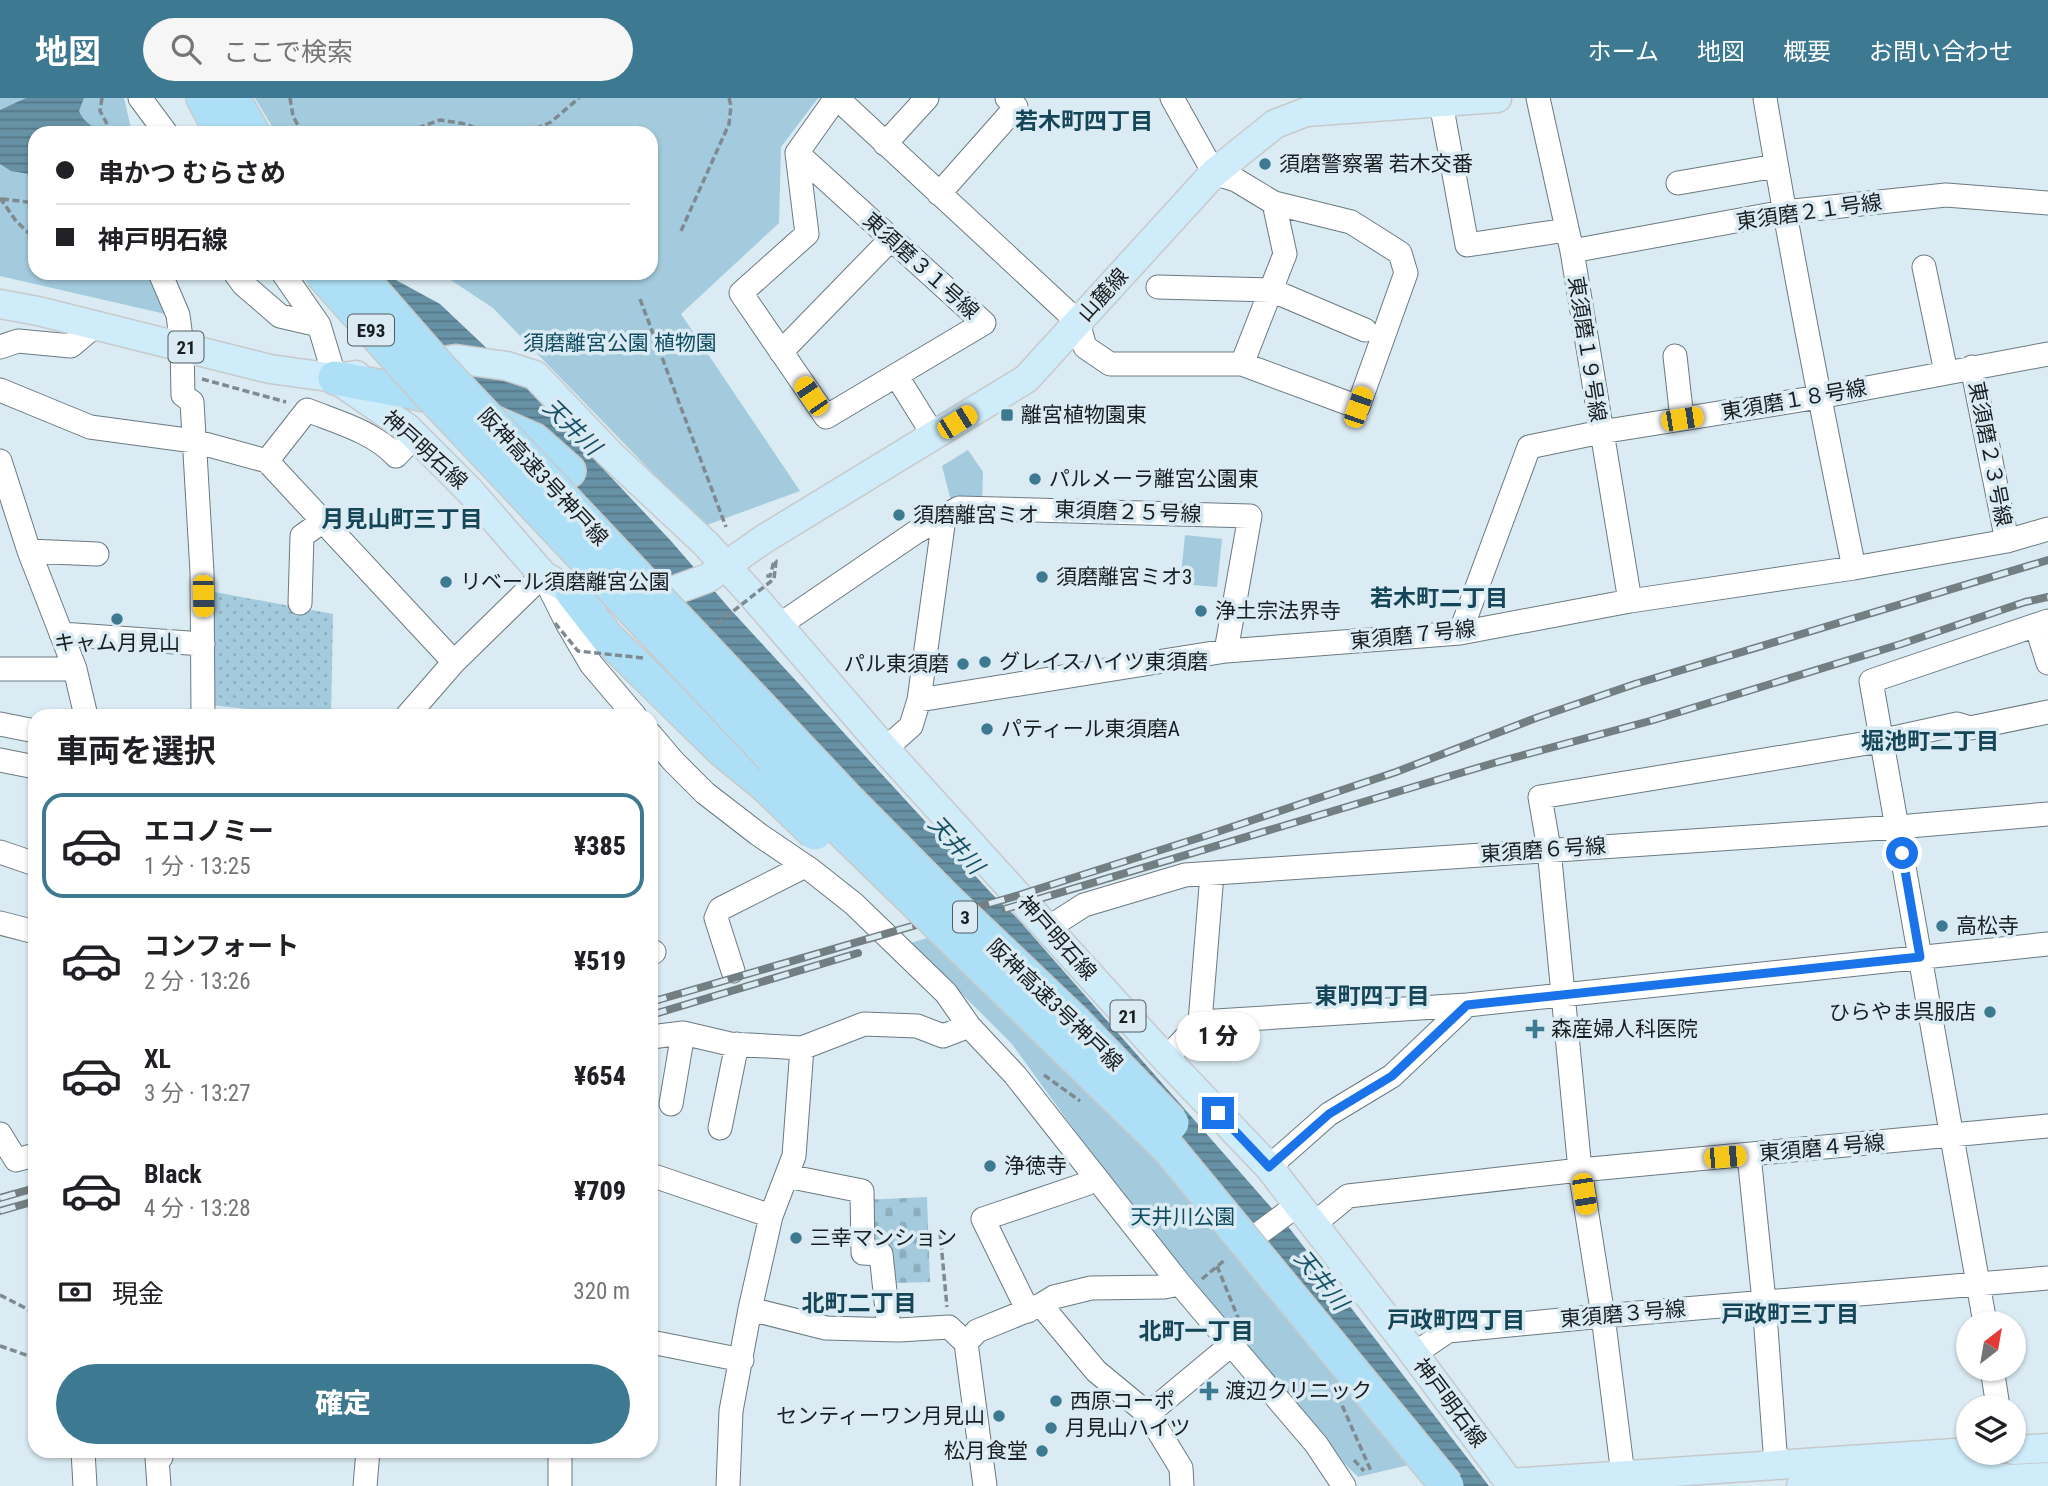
<!DOCTYPE html>
<html lang="ja">
<head>
<meta charset="utf-8">
<style>
  body { margin:0; font-family:"Roboto Condensed","Noto Sans JP",sans-serif; background:#f6f6f6; color:#202124; height:100vh; display:flex; flex-direction:column; font-size:26px; white-space:nowrap }
  * { box-sizing:border-box; margin:0 }
  p { font-size:23px; color:#757577 }
  .icon { flex:none; width:38px; height:38px; fill:none; stroke:currentColor; stroke-width:2; stroke-linecap:round; stroke-linejoin:round }
  .map { position:relative; flex:1; overflow:hidden }
  .sheet { position:absolute; left:28px; top:611px; width:630px; height:749px; display:flex; flex-direction:column; background:#fff; border-radius:21px; box-shadow:0 2px 5px #0004 }
  .sheet>* { flex:none }
  .hud { position:absolute; left:28px; top:28px; width:630px; height:154px; border-radius:21px; box-shadow:0 2px 5px #0004; display:grid; align-content:center; height:154px; padding:0 28px; background:#fff }
  .needle { width:46px; rotate:31deg }
  .controls { position:absolute; left:1956px; top:1213px; display:grid; gap:14px }
  .controls a { display:grid; place-items:center; width:70px; height:70px; border-radius:50%; background:#fff; box-shadow:0 2px 5px #0004; font-size:35px }
  .end { position:absolute; width:32px; height:32px; margin:-16px; border:9px solid #1a73e8; background:#fff; box-shadow:0 0 0 4px #fff }
  .from { border-radius:50% }
  .bubble { position:absolute; height:49px; border-radius:24px; background:#fff; box-shadow:0 2px 5px #0004; font-size:23px; font-weight:800; line-height:49px; text-align:center }
  .car { position:absolute; width:21px; height:42px; margin:-21px -10px; border-radius:9px; box-shadow:0 0 5px 2px #0007; background:linear-gradient(#f5c518 24%,#345 0 40%,#f5c518 0 76%,#345 0 86%,#f5c518 0) }
  .hud b { display:flex; align-items:center; gap:24px; height:66px; font-size:26px }
  .hud b+b { border-top:2px solid #e0e0e0 }
  .hud i { width:18px; height:18px; background:#202124 }
  ul { padding:0; list-style:none }
  li { display:flex; align-items:center; gap:21px; height:105px; margin:0 14px 10px; padding:0 14px; border:4px solid transparent; border-radius:21px }
  li div { flex:1 }
  li b { display:block; font-size:26px }
  li em { font-style:normal; font-weight:800 }
  li.selected { border-color:#3d7990 }
  li>.icon { width:63px; height:63px; stroke-width:1.5 }
  h2 { padding:0 28px; font-size:32px; line-height:84px }
  .pay { display:flex; align-items:center; gap:18px; height:77px; padding:0 28px; font-size:26px }
  .pay p { margin-inline-start:auto }
  .primary-button { display:flex; gap:14px; margin-top:auto; padding:14px 28px }
  .primary-button a { flex:1; height:80px; border-radius:42px; background:#3d7990; color:#fff; font-size:28px; font-weight:800; line-height:80px; text-align:center }
  header { display:flex; align-items:center; gap:42px; box-sizing:border-box; height:98px; padding:0 35px; background:#3d7990; color:#fff }
  header strong { font-size:33px }
  nav { display:flex; gap:38px; margin-inline-start:auto; font-size:24px }
  .search { width:490px; height:63px; background:#f6f6f6; display:flex; align-items:center; gap:18px; box-sizing:border-box; padding:0 24px; border-radius:38px; color:#757577; font-size:26px }
  .map>svg:first-child { display:block }
</style>
</head>
<body>
<header>
<strong>地図</strong>
<div class="search"><svg class="icon" aria-label="search" viewBox="0 0 24 24"><circle cx="10" cy="10" r="6"/><path d="M15 15l6 6"/></svg>ここで検索</div>
<nav><a>ホーム</a><a>地図</a><a>概要</a><a>お問い合わせ</a></nav>
</header>
<div class="map">
<svg width="2048" height="1388" viewBox="0 0 2048 1388">
  <defs>
    <pattern id="grass-dots" width="8" height="8" patternUnits="userSpaceOnUse" patternTransform="scale(1.75)"><rect width="8" height="8" fill="#a3cbdd"/><path d="M2 2h.1M6 6h.1" fill="none" stroke="#8caebd" stroke-width="1.8" stroke-linecap="round"/></pattern>
    <pattern id="cemetery-stones" width="16" height="16" patternUnits="userSpaceOnUse" patternTransform="scale(1.75)"><rect width="16" height="16" fill="#a3cbdd"/><path d="M2 7V4a2 2 0 0 1 4 0v3zM10 15v-3a2 2 0 0 1 4 0v3z" fill="#8caebd"/></pattern>
    <pattern id="water-rules" width="6" height="5" patternUnits="userSpaceOnUse" patternTransform="scale(1.75)"><rect width="6" height="5" fill="#6792a5"/><path d="M0 2.5h6" fill="none" stroke="#547786"/></pattern>
  </defs>
  <rect width="100%" height="100%" fill="#daebf3"/>
  <!-- grass -->
  <path fill="url(#grass-dots)" d="M 215,494 L 333,516 L 331,618 L 314,618 L 210,607 Z"/>
  <!-- cemetery -->
  <path fill="url(#cemetery-stones)" d="M 927,1099 L 930,1184 L 890,1185 L 866,1148 L 864,1102 Z"/>
  <!-- green -->
  <path fill="#a3cbdd" d="M 0,0 L 124,0 L 132,35 L 35,35 L 35,175 L 153,175 L 174,218 L 0,178 Z
    M 255,0 L 818,0 L 781,49 L 779,125 L 681,216 L 800,393 L 704,428 L 493,210 L 440,175 L 651,175 L 651,35 L 276,35 Z
    M 968,352 L 983,374 L 982,404 L 951,403 L 942,368 Z
    M 1185,437 L 1222,441 L 1217,489 L 1180,486 Z
    M 976,825 L 1430,1362 L 1358,1379 L 1331,1352 L 1101,1069 L 1012,946 L 911,845 Z"/>
  <!-- water -->
  <path fill="url(#water-rules)" d="M 26,0 L 84,0 L 79,13 C 85,27 92,24 96,35 L 35,35 L 35,77 L 11,73 L 0,66 L 0,12 Z
    M 339,175 L 383,175 L 440,206 L 516,278 L 671,443 L 730,511 L 992,796 L 1017,820 L 1290,1131 L 1489,1388 L 1448,1388 L 1424,1352 Z"/>
  <g fill="none" stroke-linecap="round" stroke-linejoin="round">
    <defs>
      <path id="minor" d="M 140,0 L 166,35
        M 837,0 L 1078,224 L 1085,249 L 1110,266 L 1242,266 L 1358,309 L 1406,175 L 1400,155 L 1351,124 L 1274,105 L 1236,82 L 1214,75 L 1172,0
        M 1538,0 L 1572,153 L 1630,503
        M 1765,0 C 1791,157 1822,314 1854,470
        M 1441,5 L 1467,147 L 1567,132
        M 885,46 L 927,0
        M 797,55 L 984,225 L 826,319 L 741,195 L 807,136 L 797,55 L 836,0
        M 1678,85 L 1776,68
        M 939,96 L 1016,9 L 1007,0
        M 1572,153 L 1784,114 L 1946,97 L 2048,105
        M 1924,169 L 1946,274
        M 160,175 L 178,217 L 182,248 L 183,297 L 192,304 L 202,474 L 203,618
        M 235,175 L 243,186 L 280,218 L 319,227
        M 283,175 L 319,227 L 335,280
        M 1158,189 L 1271,192 L 1365,232
        M 0,249 L 18,243 L 71,248 L 96,227
        M 781,254 L 891,141
        M 1675,258 L 1682,321
        M 1242,266 L 1285,156 L 1274,105
        M 1972,269 L 2007,443
        M 896,277 L 934,338
        M 0,292 L 90,329 L 194,343 L 267,363 L 454,564
        M 0,363 L 29,453 L 75,571 L 86,618
        M 267,363 L 307,312 C 337,324 374,334 396,358 L 415,338
        M 29,453 L 97,456
        M 300,505 L 302,438 L 323,423
        M 2036,527 L 2048,565
        M 778,528 L 916,434 L 959,410 L 1250,418 L 1226,553
        M 1460,535 L 1529,349 L 1601,334 L 1819,299 L 2048,256
        M 61,536 L 203,546
        M 0,571 L 75,571
        M 919,602 L 944,420
        M 407,618 L 454,564 L 543,477 L 567,525 L 591,566 L 635,618
        M 0,626 L 35,633
        M 651,637 L 673,663 L 705,695 L 758,736 L 811,772 L 854,806 L 946,895 L 969,928 L 1015,977 L 1180,1186 L 1316,1346 L 1344,1388
        M 885,651 L 911,628 L 919,602 L 1226,553 L 1460,535 L 1630,503 L 1854,470 L 2007,443 L 2048,431
        M 0,662 L 35,669
        M 0,754 L 35,766
        M 0,825 L 35,834
        M 1048,830 L 1084,807 L 1185,777 L 1898,729 L 2048,716
        M 651,854 L 654,854
        M 733,873 L 716,820 L 720,811 L 805,768
        M 1200,924 L 1467,907 L 2048,846
        M 651,939 L 683,935 L 730,946 L 802,950 L 864,926 L 917,928 L 943,938 L 969,928
        M 1166,961 L 1200,924 L 1212,776
        M 671,1006 L 683,935
        M 720,1030 L 737,946
        M 0,1036 L 16,1062 L 35,1057
        M 1749,1057 L 1764,1203 L 1776,1367
        M 1269,1069 L 1329,1016 L 1392,978 L 1467,907
        M 651,1077 L 771,1118
        M 787,1078 L 862,1093 L 863,1155 L 881,1156 L 889,1231
        M 1314,1126 L 1348,1098 L 1580,1072 L 2048,1028
        M 1250,1142 L 1288,1114
        M 1041,1207 L 1096,1273 L 1148,1316
        M 750,1211 L 826,1230 L 899,1232 L 949,1229 L 966,1245
        M 1028,1213 L 983,1121 L 1086,1086 L 1094,1078
        M 1985,1225 L 1871,583 L 2048,523
        M 651,1244 L 742,1262
        M 966,1245 L 977,1233 L 1041,1207 L 1054,1199 L 1091,1190 L 1164,1189 L 1180,1186
        M 966,1245 L 985,1388
        M 1414,1256 L 1448,1233 L 1603,1218 L 2048,1180
        M 1992,1270 L 1998,1309
        M 83,1353 L 85,1388
        M 1623,1377 L 1603,1218 L 1580,1072 L 1549,751 L 1540,699 L 1880,643 L 1957,626 L 1970,630 L 2048,614
        M 159,1388 L 157,1360 L 161,1359 L 162,1353
        M 365,1388 L 368,1353
        M 560,1388 L 560,1353
        M 728,1388 L 731,1313 L 750,1211 L 771,1118 L 794,1058 L 802,950
        M 1182,1388 L 1181,1370 L 1148,1316 L 1232,1246"/>
      <path id="major" d="M 0,206 L 38,213 L 270,271 L 335,280 L 356,277
        M 417,267 L 456,261 L 507,268 L 535,277 L 610,356 L 706,446 L 753,498 L 885,651 L 1166,961 L 1269,1069 L 1414,1256 L 1512,1388
        M 336,281 L 406,329 L 470,393 L 543,477 L 572,494 L 592,500
        M 635,500 L 664,496 L 708,480 L 764,441 L 1026,281 L 1214,75 L 1275,26 L 1306,14 L 1497,0
        M 2014,1352 L 2048,1350
        M 1509,1385 L 1969,1354
        M 1801,1388 L 1986,1377 L 2010,1381 L 2048,1379"/>
      <path id="highway" d="M 203,0 L 222,35
        M 233,0 L 253,35
        M 335,280 L 432,298 L 445,303
        M 488,322 L 534,342 L 569,373
        M 572,494 L 607,539 L 722,652 L 765,687"/>
    </defs>
    <!-- minor casing -->
    <use href="#minor" stroke="#6a7a81" stroke-width="25"/>
    <!-- major casing -->
    <use href="#major" stroke="#c8c9ca" stroke-width="31"/>
    <!-- highway casing -->
    <use href="#highway" stroke="#c8c9ca" stroke-width="36"/>
    <!-- path -->
    <path stroke="#7e8a8f" stroke-width="3.5" stroke-dasharray="7 3.5" stroke-linecap="butt" d="M 102,0 L 100,13 L 112,35
      M 290,0 L 293,18 L 302,35
      M 409,35 L 412,32 L 440,22 L 466,26 L 487,35
      M 526,35 L 551,24 L 579,0
      M 0,100 L 16,123 L 35,141
      M 2,101 L 35,105
      M 681,133 L 729,26 L 731,8 L 729,0
      M 136,175 L 138,178
      M 640,201 L 726,429
      M 202,281 L 286,304
      M 1044,977 L 1080,1003
      M 940,1134 L 947,1209
      M 1217,1168 L 1239,1222
      M 1202,1181 L 1226,1161
      M 0,1197 L 35,1215
      M 0,1248 L 35,1260
      M 1338,1298 L 1371,1373
      M 1354,1362 L 1364,1373"/>
    <!-- minor -->
    <use href="#minor" stroke="#fff" stroke-width="23"/>
    <!-- major -->
    <use href="#major" stroke="#ceecfa" stroke-width="28"/>
    <!-- highway -->
    <use href="#highway" stroke="#ade0f6" stroke-width="33"/>
    <defs>
      <path id="rail" d="M 1005,811 L 1494,665 L 1650,623 L 1901,546 L 2025,504 L 2048,499
        M 651,904 L 1019,797 L 1211,736 L 1396,674 L 1536,620 L 1635,586 L 2048,462
        M 651,917 L 858,855
        M 0,1100 L 35,1090
        M 0,1113 L 35,1103"/>
    </defs>
    <!-- rail casing -->
    <use href="#rail" stroke="#737e83" stroke-width="8"/>
    <!-- rail -->
    <use href="#rail" stroke="#daebf3" stroke-width="5" stroke-dasharray="16" stroke-linecap="butt"/>
    <defs>
      <path id="highway-bridge" d="M 321,175 L 422,288 L 832,723 L 1169,1051 L 1447,1388
        M 357,175 L 442,272 L 850,704 L 945,800 L 1075,924 L 1172,1025
        M 765,687 L 815,735"/>
    </defs>
    <!-- highway-bridge casing -->
    <use href="#highway-bridge" stroke="#c8c9ca" stroke-width="36" stroke-linecap="butt"/>
    <!-- path-bridge -->
    <path stroke="#7e8a8f" stroke-width="3.5" stroke-dasharray="7 3.5" stroke-linecap="butt" d="M 555,525 L 578,553 L 643,560
      M 717,526 L 774,481 L 776,463 L 774,463 L 770,478 L 763,478"/>
    <!-- highway-bridge -->
    <use href="#highway-bridge" stroke="#ade0f6" stroke-width="33"/>
  </g>
  <g fill="none" stroke-linecap="round" stroke-linejoin="round">
    <!-- route -->
    <path stroke="#1a73e8" stroke-width="9" d="M 1218,1015 L 1269,1069 L 1329,1016 L 1392,978 L 1467,907 L 1920,859 L 1902,755"/>
  </g>
  <!-- markers -->
  <g fill="#3d7990" stroke="#daebf3" stroke-width="2.5">
    <circle cx="1265" cy="66" r="7"/>
    <rect x="1000" y="310" width="14" height="14" rx="3.5"/>
    <circle cx="1035" cy="381" r="7"/>
    <circle cx="899" cy="417" r="7"/>
    <circle cx="1042" cy="479" r="7"/>
    <circle cx="446" cy="484" r="7"/>
    <circle cx="1201" cy="513" r="7"/>
    <circle cx="117" cy="521" r="7"/>
    <circle cx="985" cy="564" r="7"/>
    <circle cx="963" cy="566" r="7"/>
    <circle cx="987" cy="631" r="7"/>
    <circle cx="1942" cy="828" r="7"/>
    <circle cx="1990" cy="914" r="7"/>
    <path d="M1531.5 920.5h7v7h7v7h-7v7h-7v-7h-7v-7h7z"/>
    <circle cx="990" cy="1068" r="7"/>
    <circle cx="796" cy="1140" r="7"/>
    <path d="M1205.5 1282.5h7v7h7v7h-7v7h-7v-7h-7v-7h7z"/>
    <circle cx="1056" cy="1303" r="7"/>
    <circle cx="999" cy="1318" r="7"/>
    <circle cx="1051" cy="1330" r="7"/>
    <circle cx="1042" cy="1353" r="7"/>
  </g>
  <g text-anchor="middle" dominant-baseline="central" stroke-width="7" stroke-linejoin="round" paint-order="stroke">
    <!-- shield labels -->
    <g fill="#daebf3" stroke="#525c60" stroke-width="2">
      <rect x="348" y="216.5" width="46" height="31" rx="5"/>
      <rect x="168.5" y="233.5" width="35" height="31" rx="5"/>
      <rect x="953" y="803.5" width="24" height="31" rx="5"/>
      <rect x="1110.5" y="902.5" width="35" height="31" rx="5"/>
    </g>
    <g font-size="19" font-weight="bold" fill="#181e21">
      <text x="371" y="232">E93</text>
      <text x="186" y="249">21</text>
      <text x="965" y="819">3</text>
      <text x="1128" y="918">21</text>
    </g>
    <!-- poi labels -->
    <g font-size="21" fill="#181e21" stroke="#daebf3" text-anchor="start">
      <text x="1279" y="66">須磨警察署 若木交番</text>
      <text x="1021" y="317">離宮植物園東</text>
      <text x="1049" y="381">パルメーラ離宮公園東</text>
      <text x="913" y="417">須磨離宮ミオ</text>
      <text x="1056" y="479">須磨離宮ミオ3</text>
      <text x="460" y="484">リベール須磨離宮公園</text>
      <text x="1215" y="513">浄土宗法界寺</text>
      <text x="117" y="545" text-anchor="middle">キャム月見山</text>
      <text x="999" y="564">グレイスハイツ東須磨</text>
      <text x="949" y="566" text-anchor="end">パル東須磨</text>
      <text x="1001" y="631">パティール東須磨A</text>
      <text x="1956" y="828">高松寺</text>
      <text x="1976" y="914" text-anchor="end">ひらやま呉服店</text>
      <text x="1551" y="931">森産婦人科医院</text>
      <text x="1004" y="1068">浄徳寺</text>
      <text x="810" y="1140">三幸マンション</text>
      <text x="1225" y="1293">渡辺クリニック</text>
      <text x="1070" y="1303">西原コーポ</text>
      <text x="985" y="1318" text-anchor="end">センティーワン月見山</text>
      <text x="1065" y="1330">月見山ハイツ</text>
      <text x="1028" y="1353" text-anchor="end">松月食堂</text>
    </g>
    <!-- street labels -->
    <g font-size="21" fill="#181e21" stroke="#daebf3">
      <text transform="translate(1809 114) rotate(-8)">東須磨２１号線</text>
      <text transform="translate(921 168) rotate(42)">東須磨３１号線</text>
      <text transform="translate(1103 197) rotate(-48)">山麓線</text>
      <text transform="translate(1587 251) rotate(81)">東須磨１９号線</text>
      <text transform="translate(1794 302) rotate(-10)">東須磨１８号線</text>
      <text transform="translate(425 352) rotate(42)">神戸明石線</text>
      <text transform="translate(1990 356) rotate(79)">東須磨２３号線</text>
      <text transform="translate(543 379) rotate(47)">阪神高速3号神戸線</text>
      <text transform="translate(1128 414) rotate(2)">東須磨２５号線</text>
      <text transform="translate(1413 537) rotate(-6)">東須磨７号線</text>
      <text transform="translate(1543 752) rotate(-4)">東須磨６号線</text>
      <text transform="translate(1057 840) rotate(48)">神戸明石線</text>
      <text transform="translate(1055 907) rotate(44)">阪神高速3号神戸線</text>
      <text transform="translate(1822 1050) rotate(-5)">東須磨４号線</text>
      <text transform="translate(1623 1216) rotate(-5)">東須磨３号線</text>
      <text transform="translate(1450 1305) rotate(53)">神戸明石線</text>
    </g>
    <!-- park labels -->
    <g font-size="21" fill="#104c61" stroke="#daebf3">
      <text x="620" y="245">須磨離宮公園 植物園</text>
      <text x="1183" y="1119">天井川公園</text>
    </g>
    <!-- neighbourhood labels -->
    <g font-size="23" font-weight="bold" fill="#154658" stroke="#daebf3">
      <text x="1084" y="23">若木町四丁目</text>
      <text x="402" y="421">月見山町三丁目</text>
      <text x="1439" y="500">若木町二丁目</text>
      <text x="1930" y="643">堀池町二丁目</text>
      <text x="1372" y="898">東町四丁目</text>
      <text x="859" y="1205">北町二丁目</text>
      <text x="1790" y="1216">戸政町三丁目</text>
      <text x="1456" y="1222">戸政町四丁目</text>
      <text x="1196" y="1233">北町一丁目</text>
    </g>
    <!-- water labels -->
    <g font-size="23" font-style="italic" fill="#185267" stroke="#daebf3">
      <text transform="translate(572 329) rotate(44)">天井川</text>
      <text transform="translate(956 747) rotate(48)">天井川</text>
      <text transform="translate(1321 1182) rotate(51)">天井川</text>
    </g>
  </g>
</svg>
<div class="controls">
<a><svg class="needle" viewBox="-14 -14 28 28"><path d="M0-13l5 13h-10z" fill="#e53935"/><path d="M0 13l5-13h-10z" fill="#757577"/></svg></a>
<a><svg class="icon" aria-label="layers" viewBox="0 0 24 24"><path d="M12 4l9 5-9 5-9-5zM3 14l9 5 9-5"/></svg></a>
</div>
<i class="end from" style="left:1902px;top:755px"></i>
<i class="end" style="left:1218px;top:1015px"></i>
<div class="bubble" style="left:1176px;top:914px;width:84px">1 分</div>
<i class="car" style="left:811px;top:298px;rotate:326deg"></i>
<i class="car" style="left:1358px;top:309px;rotate:19deg"></i>
<i class="car" style="left:1682px;top:321px;rotate:81deg"></i>
<i class="car" style="left:957px;top:324px;rotate:58deg"></i>
<i class="car" style="left:203px;top:498px;rotate:179deg"></i>
<i class="car" style="left:1725px;top:1059px;rotate:85deg"></i>
<i class="car" style="left:1584px;top:1096px;rotate:171deg"></i>
<div class="hud">
<b><i class="from"></i>串かつ むらさめ</b>
<b><i></i>神戸明石線</b>
</div>
<section class="sheet">
<h2>車両を選択</h2>
<ul>
<li class="selected"><svg class="icon" aria-label="car" viewBox="0 0 24 24"><path d="M5 17H2v-5l4-1 3-4h7l3 4 3 1v5h-3M9 17h6M6 11h13"/><circle cx="7" cy="17" r="2"/><circle cx="17" cy="17" r="2"/></svg><div><b>エコノミー</b><p>1 分 · 13:25</p></div><em>¥385</em></li>
<li><svg class="icon" aria-label="car" viewBox="0 0 24 24"><path d="M5 17H2v-5l4-1 3-4h7l3 4 3 1v5h-3M9 17h6M6 11h13"/><circle cx="7" cy="17" r="2"/><circle cx="17" cy="17" r="2"/></svg><div><b>コンフォート</b><p>2 分 · 13:26</p></div><em>¥519</em></li>
<li><svg class="icon" aria-label="car" viewBox="0 0 24 24"><path d="M5 17H2v-5l4-1 3-4h7l3 4 3 1v5h-3M9 17h6M6 11h13"/><circle cx="7" cy="17" r="2"/><circle cx="17" cy="17" r="2"/></svg><div><b>XL</b><p>3 分 · 13:27</p></div><em>¥654</em></li>
<li><svg class="icon" aria-label="car" viewBox="0 0 24 24"><path d="M5 17H2v-5l4-1 3-4h7l3 4 3 1v5h-3M9 17h6M6 11h13"/><circle cx="7" cy="17" r="2"/><circle cx="17" cy="17" r="2"/></svg><div><b>Black</b><p>4 分 · 13:28</p></div><em>¥709</em></li>
</ul>
<div class="pay"><svg class="icon" aria-label="cash" viewBox="0 0 24 24"><path d="M3 7h18v10H3z"/><circle cx="12" cy="12" r="2"/></svg>現金<p>320 m</p></div>
<div class="primary-button"><a>確定</a></div>
</section>
</div>
</body>
</html>
